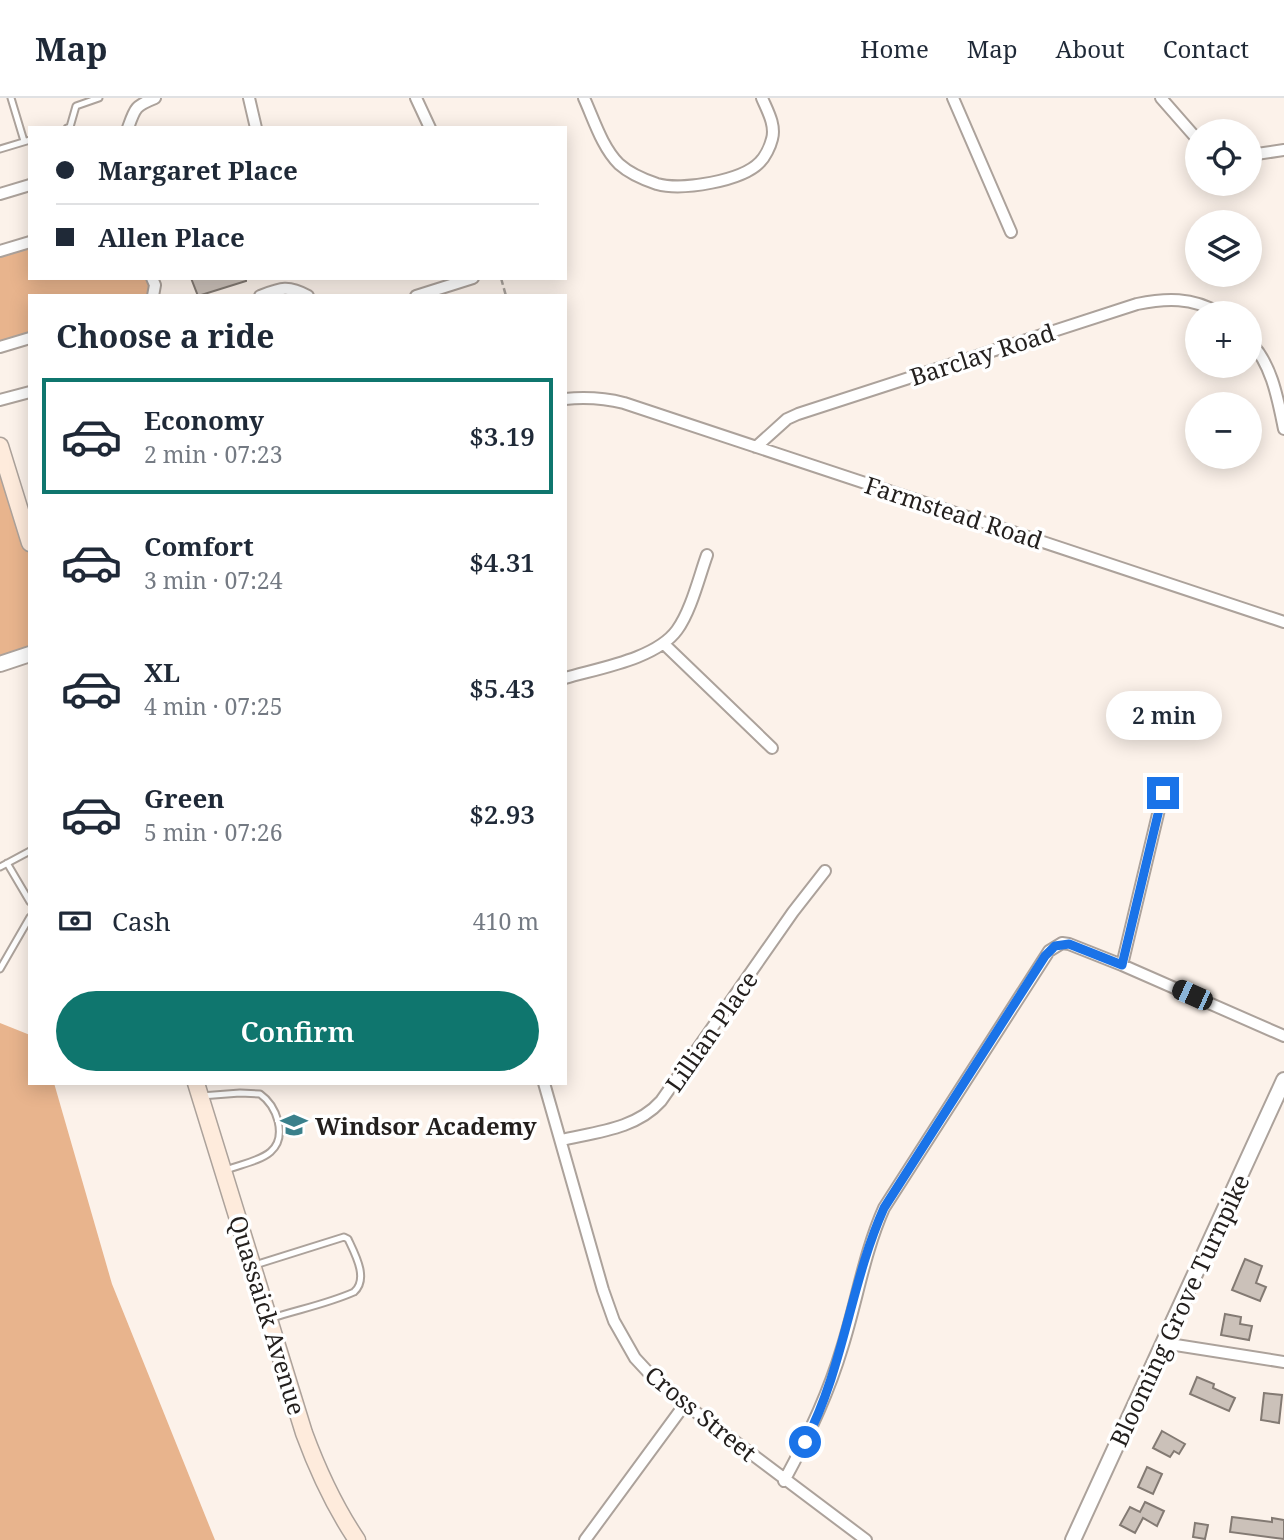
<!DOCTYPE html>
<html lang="en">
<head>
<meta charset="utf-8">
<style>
  body { margin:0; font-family:"Noto Serif",serif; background:#f2f2f3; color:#1f2937; height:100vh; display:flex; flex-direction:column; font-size:26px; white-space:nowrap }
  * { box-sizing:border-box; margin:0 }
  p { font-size:23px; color:#747a83 }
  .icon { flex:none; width:38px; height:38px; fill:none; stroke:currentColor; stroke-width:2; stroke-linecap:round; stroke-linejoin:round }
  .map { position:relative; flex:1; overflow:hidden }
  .details { position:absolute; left:28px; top:196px; width:539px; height:791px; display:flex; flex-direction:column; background:#fff; border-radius:0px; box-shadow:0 4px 18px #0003 }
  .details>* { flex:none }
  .hud { position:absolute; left:28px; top:28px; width:539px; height:154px; border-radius:0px; box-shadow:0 4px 18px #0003; display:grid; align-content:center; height:154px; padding:0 28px; background:#fff }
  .tools { position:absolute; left:1185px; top:21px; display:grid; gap:14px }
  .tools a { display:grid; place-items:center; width:77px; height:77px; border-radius:50%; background:#fff; box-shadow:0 4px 18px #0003; font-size:35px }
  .end { position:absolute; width:32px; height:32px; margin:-16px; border:9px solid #1a73e8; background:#fff; box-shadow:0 0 0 4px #fff }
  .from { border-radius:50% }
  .bubble { position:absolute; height:49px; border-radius:24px; background:#fff; box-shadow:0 4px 18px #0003; font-size:23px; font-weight:600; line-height:49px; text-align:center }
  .car { position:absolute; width:21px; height:42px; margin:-21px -10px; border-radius:9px; box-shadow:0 0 5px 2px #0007; background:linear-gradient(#222 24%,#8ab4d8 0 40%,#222 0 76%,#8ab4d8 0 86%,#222 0) }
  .hud b { display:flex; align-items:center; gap:24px; height:66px; font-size:26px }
  .hud b+b { border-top:2px solid #e0e1e3 }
  .hud i { width:18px; height:18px; background:#1f2937 }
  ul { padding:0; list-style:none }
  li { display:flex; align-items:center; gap:21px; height:116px; margin:0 14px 10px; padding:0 14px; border:4px solid transparent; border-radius:0px }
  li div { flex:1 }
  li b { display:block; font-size:26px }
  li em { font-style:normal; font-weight:600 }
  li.on { border-color:#0f766e }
  li>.icon { width:63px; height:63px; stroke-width:1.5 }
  h2 { padding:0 28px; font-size:32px; line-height:84px }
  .pay { display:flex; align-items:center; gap:18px; height:77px; padding:0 28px; font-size:26px }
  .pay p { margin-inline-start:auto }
  .primary-button { display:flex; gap:14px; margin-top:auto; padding:14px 28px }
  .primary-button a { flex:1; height:80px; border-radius:42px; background:#0f766e; color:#fff; font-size:28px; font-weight:600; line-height:80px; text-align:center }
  header { display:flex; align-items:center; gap:42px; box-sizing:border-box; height:98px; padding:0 35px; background:#fff; border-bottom:2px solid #e0e1e3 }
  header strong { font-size:33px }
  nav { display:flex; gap:38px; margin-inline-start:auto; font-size:24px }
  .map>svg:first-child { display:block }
</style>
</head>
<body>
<header>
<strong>Map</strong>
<nav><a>Home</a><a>Map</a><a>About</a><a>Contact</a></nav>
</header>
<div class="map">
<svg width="1284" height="1442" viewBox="0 0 1284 1442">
  <rect width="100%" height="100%" fill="#fcf2ea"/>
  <!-- green -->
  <path fill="#e8b48d" d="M 30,144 L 30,180 L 152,180 L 153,198 L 30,198 L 30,240 L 0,249 L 0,153 Z
    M 0,349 L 30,445 L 30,556 L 0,566 Z
    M 0,925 L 30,937 L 30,985 L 54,985 L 112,1186 L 215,1442 L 0,1442 Z"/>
  <!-- building -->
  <path fill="#cbc1b9" stroke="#837a73" stroke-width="2" d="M 191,180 L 246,180 L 246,183 L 198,198 Z
    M 1245,1161 L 1262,1168 L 1256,1185 L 1266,1189 L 1260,1203 L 1232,1192 Z
    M 1225,1216 L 1241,1219 L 1240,1226 L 1252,1228 L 1249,1242 L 1221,1237 Z
    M 1197,1279 L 1214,1286 L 1213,1290 L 1235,1300 L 1229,1313 L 1190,1296 Z
    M 1264,1295 L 1282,1297 L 1279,1325 L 1261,1322 Z
    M 1162,1333 L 1185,1346 L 1179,1356 L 1174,1353 L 1170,1359 L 1153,1350 Z
    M 1147,1369 L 1162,1376 L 1153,1396 L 1138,1389 Z
    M 1145,1404 L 1164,1413 L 1157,1428 L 1143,1420 L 1135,1435 L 1120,1427 L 1130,1409 L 1140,1414 Z
    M 1232,1419 L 1272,1424 L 1272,1420 L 1284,1422 L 1284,1441 L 1230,1434 Z
    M 1195,1425 L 1208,1427 L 1205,1441 L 1193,1439 Z"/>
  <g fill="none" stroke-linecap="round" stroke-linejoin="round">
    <defs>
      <path id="service" d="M 11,0 L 24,43
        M 67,30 L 70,29 L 76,8 L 99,0
        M 0,51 L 30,42
        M 7,765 L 30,804
        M 0,769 L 30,753
        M 0,871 L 30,819
        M 201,998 L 240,995 L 260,996 C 270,1003 275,1012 278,1023 C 287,1060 252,1062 226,1072
        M 255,1167 L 344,1139 L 348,1141 C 355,1156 369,1181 354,1194 C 327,1206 300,1211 272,1220"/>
      <path id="minor" d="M 249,0 L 256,30
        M 416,0 L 430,30
        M 584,0 C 594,22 602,49 619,66 C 629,75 645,82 657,86 C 682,93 742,83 760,64 C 765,59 770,49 772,41 C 776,27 767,12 762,0
        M 953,0 L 1011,134
        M 1161,0 L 1197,41
        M 128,30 C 135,10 135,8 155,0
        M 1250,57 L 1284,52
        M 0,96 L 30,87
        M 0,153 L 30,144
        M 152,180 L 155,187 L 153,198
        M 260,198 C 281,190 288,187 308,198
        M 416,198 L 473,180
        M 1250,244 C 1272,266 1278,302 1284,331
        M 0,249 L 30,240
        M 565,301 C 586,299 604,300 624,305 L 1284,524
        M 0,302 L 30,294
        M 756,349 L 787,321 L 798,316 L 1137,206 C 1166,200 1192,199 1219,215
        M 664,546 L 772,650
        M 565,580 C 599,570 656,561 677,532 C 691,513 699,479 707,457
        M 1122,867 L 1163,695
        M 544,985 L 603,1192 L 614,1223 L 635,1260 L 648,1274 L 685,1306 L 866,1442
        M 561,1042 C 596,1034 636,1031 661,1003 L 793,814 L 825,773
        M 1163,1245 L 1284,1264
        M 784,1383 C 808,1339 828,1297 842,1250 C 857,1203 864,1155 884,1110 L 1049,853 L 1062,845 L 1069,846 L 1122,867 L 1284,938
        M 585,1442 L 685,1306"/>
      <path id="tertiary" d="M 0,566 L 30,556
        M 1073,1442 L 1284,982"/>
      <path id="secondary" d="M 0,348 L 30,445
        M 196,985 L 304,1335 C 318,1373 334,1408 357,1442"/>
    </defs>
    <!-- service casing -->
    <use href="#service" stroke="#aca29b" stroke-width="9"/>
    <!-- minor casing -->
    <use href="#minor" stroke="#aca29b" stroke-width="14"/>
    <!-- tertiary casing -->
    <use href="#tertiary" stroke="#aca29b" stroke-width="18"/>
    <!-- secondary casing -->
    <use href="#secondary" stroke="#aca29b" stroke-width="19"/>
    <!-- path -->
    <path stroke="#a7a09a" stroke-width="2.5" stroke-dasharray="7 3.5" stroke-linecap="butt" d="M 501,180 L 506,198"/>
    <!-- service -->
    <use href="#service" stroke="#fff" stroke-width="5"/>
    <!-- minor -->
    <use href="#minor" stroke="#fff" stroke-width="10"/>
    <!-- tertiary -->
    <use href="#tertiary" stroke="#fff" stroke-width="14"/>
    <!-- secondary -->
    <use href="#secondary" stroke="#feebdc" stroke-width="16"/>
  </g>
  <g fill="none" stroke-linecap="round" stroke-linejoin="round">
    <!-- route -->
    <path stroke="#1a73e8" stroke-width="9" d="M 805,1344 C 844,1270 850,1186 884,1110 L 1045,858 L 1055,848 L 1069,846 L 1122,867 L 1163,695"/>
  </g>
  <!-- icons -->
  <defs>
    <symbol id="school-bare" viewBox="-9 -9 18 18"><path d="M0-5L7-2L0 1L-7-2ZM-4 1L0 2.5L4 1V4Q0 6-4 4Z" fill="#3a808b" stroke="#fff" stroke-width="2.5" paint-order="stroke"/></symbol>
  </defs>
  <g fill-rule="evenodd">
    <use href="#school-bare" x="275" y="1008" width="38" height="38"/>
  </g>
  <g text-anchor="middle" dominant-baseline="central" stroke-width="7" stroke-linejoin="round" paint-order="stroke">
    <!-- street labels -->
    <g font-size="24" fill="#231f1d" stroke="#fff">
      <text transform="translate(982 256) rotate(-18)">Barclay Road</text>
      <text transform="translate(954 414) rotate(18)">Farmstead Road</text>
      <text transform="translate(711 933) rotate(-55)">Lillian Place</text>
      <text transform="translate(1179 1212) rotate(-65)">Blooming Grove Turnpike</text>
      <text transform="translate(268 1217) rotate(73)">Quassaick Avenue</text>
      <text transform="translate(701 1315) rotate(39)">Cross Street</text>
    </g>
    <!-- poi labels -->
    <g font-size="24" font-weight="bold" fill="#231f1d" stroke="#fff" text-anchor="start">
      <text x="315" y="1027">Windsor Academy</text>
    </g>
  </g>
</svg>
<div class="tools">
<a><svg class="icon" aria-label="locate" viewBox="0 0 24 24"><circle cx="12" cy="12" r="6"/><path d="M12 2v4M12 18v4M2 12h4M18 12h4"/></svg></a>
<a><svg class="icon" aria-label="layers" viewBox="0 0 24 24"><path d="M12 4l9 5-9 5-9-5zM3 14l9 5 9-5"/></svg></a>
<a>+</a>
<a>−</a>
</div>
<i class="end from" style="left:805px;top:1344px"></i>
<i class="end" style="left:1163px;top:695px"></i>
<div class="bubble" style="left:1106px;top:593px;width:116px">2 min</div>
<i class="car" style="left:1192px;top:897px;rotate:294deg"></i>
<div class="hud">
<b><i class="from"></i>Margaret Place</b>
<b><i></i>Allen Place</b>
</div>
<section class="details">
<h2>Choose a ride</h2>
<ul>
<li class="on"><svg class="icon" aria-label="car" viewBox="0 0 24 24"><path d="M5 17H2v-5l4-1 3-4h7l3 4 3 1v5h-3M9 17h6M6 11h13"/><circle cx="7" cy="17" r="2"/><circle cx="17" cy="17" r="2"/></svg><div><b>Economy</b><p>2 min · 07:23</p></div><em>$3.19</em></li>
<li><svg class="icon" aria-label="car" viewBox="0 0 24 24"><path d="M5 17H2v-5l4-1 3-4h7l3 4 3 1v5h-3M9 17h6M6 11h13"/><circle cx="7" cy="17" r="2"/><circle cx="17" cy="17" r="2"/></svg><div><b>Comfort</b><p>3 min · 07:24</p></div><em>$4.31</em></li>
<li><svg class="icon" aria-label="car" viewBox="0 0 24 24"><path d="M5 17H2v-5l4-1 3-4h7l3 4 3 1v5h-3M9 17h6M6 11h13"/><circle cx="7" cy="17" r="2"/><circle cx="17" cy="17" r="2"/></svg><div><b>XL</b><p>4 min · 07:25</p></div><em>$5.43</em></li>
<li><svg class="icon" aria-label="car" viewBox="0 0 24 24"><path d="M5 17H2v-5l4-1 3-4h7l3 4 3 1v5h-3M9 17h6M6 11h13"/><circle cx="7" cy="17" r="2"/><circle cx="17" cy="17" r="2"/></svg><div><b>Green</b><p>5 min · 07:26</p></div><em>$2.93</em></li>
</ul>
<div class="pay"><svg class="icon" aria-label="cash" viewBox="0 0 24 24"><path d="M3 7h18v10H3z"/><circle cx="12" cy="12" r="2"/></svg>Cash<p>410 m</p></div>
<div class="primary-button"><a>Confirm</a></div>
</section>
</div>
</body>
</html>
